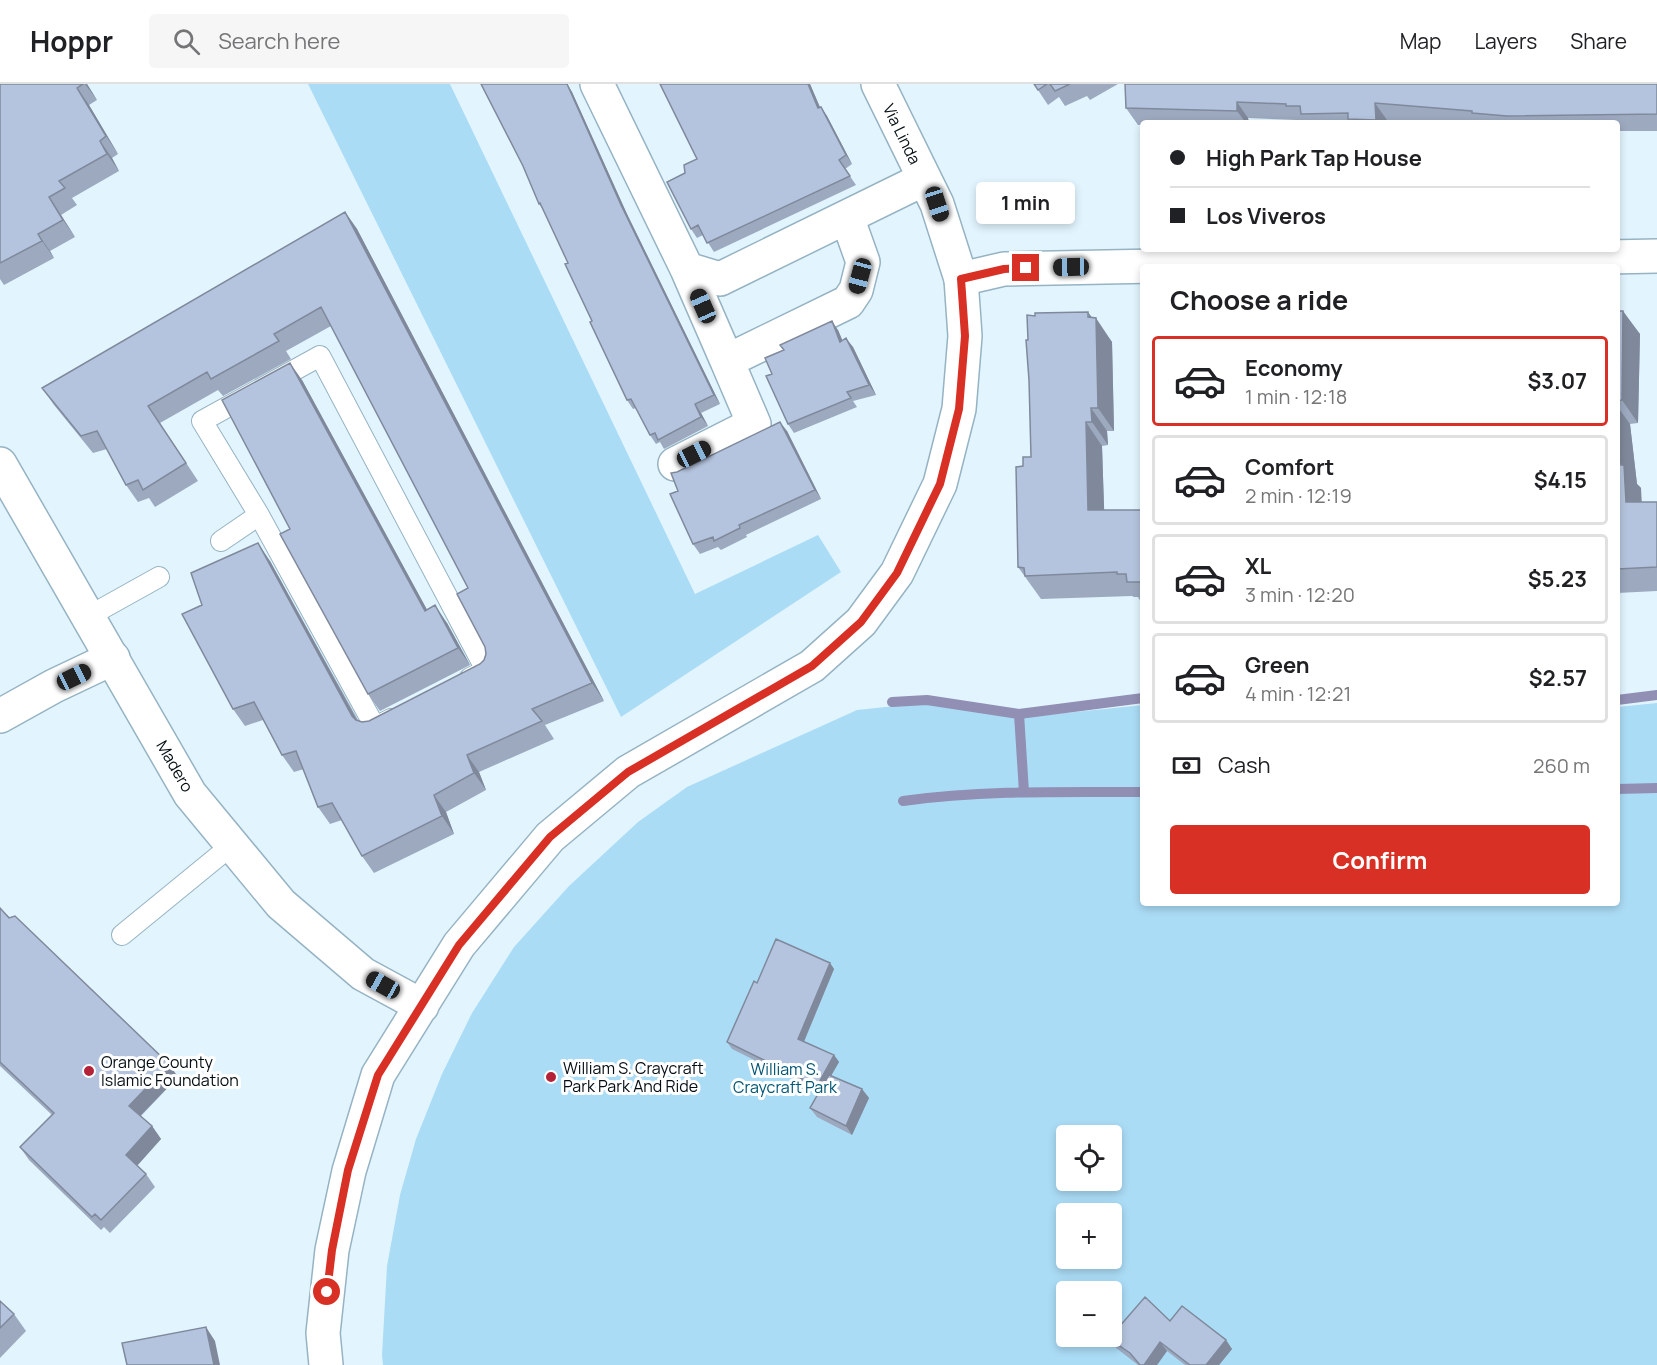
<!DOCTYPE html>
<html lang="en">
<head>
<meta charset="utf-8">
<style>
  body { margin:0; font-family:Manrope,sans-serif; background:#f6f6f6; color:#202124; height:100vh; display:flex; flex-direction:column; font-size:22px; white-space:nowrap }
  * { box-sizing:border-box; margin:0 }
  p { font-size:20px; color:#757577 }
  .icon { flex:none; width:33px; height:33px; fill:none; stroke:currentColor; stroke-width:2; stroke-linecap:round; stroke-linejoin:round }
  .map { position:relative; flex:1; overflow:hidden }
  .details { position:absolute; left:1140px; top:180px; width:480px; height:642px; display:flex; flex-direction:column; background:#fff; border-radius:6px; box-shadow:0 3px 9px #0003 }
  .details>* { flex:none }
  .banner { position:absolute; left:1140px; top:36px; width:480px; height:132px; border-radius:6px; box-shadow:0 3px 9px #0003; display:grid; align-content:center; height:132px; padding:0 30px; background:#fff }
  .buttons { position:absolute; left:1056px; top:1041px; display:grid; gap:12px }
  .buttons a { display:grid; place-items:center; width:66px; height:66px; border-radius:6px; background:#fff; box-shadow:0 3px 9px #0003; font-size:30px }
  .end { position:absolute; width:27px; height:27px; margin:-14px; border:8px solid #d93025; background:#fff; box-shadow:0 0 0 3px #fff }
  .from { border-radius:50% }
  .bubble { position:absolute; height:42px; border-radius:6px; background:#fff; box-shadow:0 3px 9px #0003; font-size:20px; font-weight:700; line-height:42px; text-align:center }
  .car { position:absolute; width:18px; height:36px; margin:-18px -9px; border-radius:8px; box-shadow:0 0 4px 2px #0007; background:linear-gradient(#222 24%,#8ab4d8 0 40%,#222 0 76%,#8ab4d8 0 86%,#222 0) }
  .banner b { display:flex; align-items:center; gap:21px; height:57px; font-size:22px }
  .banner b+b { border-top:2px solid #e0e0e0 }
  .banner i { width:15px; height:15px; background:#202124 }
  ul { padding:0; list-style:none }
  li { display:flex; align-items:center; gap:18px; height:90px; margin:0 12px 9px; padding:0 18px; border:3px solid #e0e0e0; border-radius:6px }
  li div { flex:1 }
  li b { display:block; font-size:22px }
  li em { font-style:normal; font-weight:700 }
  li.active { border-color:#d93025 }
  li>.icon { width:54px; height:54px; stroke-width:1.5 }
  h2 { padding:0 30px; font-size:27px; line-height:72px }
  .pay { display:flex; align-items:center; gap:15px; height:66px; padding:0 30px; font-size:22px }
  .pay p { margin-inline-start:auto }
  .cta { display:flex; gap:12px; margin-top:auto; padding:12px 30px }
  .cta a { flex:1; height:69px; border-radius:6px; background:#d93025; color:#fff; font-size:24px; font-weight:700; line-height:69px; text-align:center }
  header { display:flex; align-items:center; gap:36px; box-sizing:border-box; height:84px; padding:0 30px; background:#fff; border-bottom:2px solid #e0e0e0 }
  header strong { font-size:28px }
  nav { display:flex; gap:33px; margin-inline-start:auto; font-size:21px }
  .search { width:420px; height:54px; background:#f6f6f6; display:flex; align-items:center; gap:15px; box-sizing:border-box; padding:0 21px; border-radius:6px; color:#757577; font-size:22px }
  .map>svg:first-child { display:block }
</style>
</head>
<body>
<header>
<strong>Hoppr</strong>
<div class="search"><svg class="icon" aria-label="search" viewBox="0 0 24 24"><circle cx="10" cy="10" r="6"/><path d="M15 15l6 6"/></svg>Search here</div>
<nav><a>Map</a><a>Layers</a><a>Share</a></nav>
</header>
<div class="map">
<svg width="1657" height="1281" viewBox="0 0 1657 1281">
  <rect width="100%" height="100%" fill="#e2f5ff"/>
  <!-- green -->
  <path fill="#abdcf6" fill-rule="evenodd" d="M 308,0 L 450,0 L 695,510 L 818,451 L 841,488 L 621,633 Z
    M 924,619 L 1017,634 L 1143,621 L 1143,819 L 1617,819 L 1617,623 L 1657,619 L 1657,1281 L 383,1281 L 382,1271 L 387,1182 L 400,1111 L 416,1055 L 442,990 L 472,929 L 514,863 L 569,802 L 638,738 L 687,703 L 857,626 ZM 1066,1052 L 1112,1052 L 1112,1096 L 1066,1096 ZM 1066,1130 L 1112,1130 L 1112,1174 L 1066,1174 ZM 1066,1208 L 1112,1208 L 1112,1252 L 1066,1252 Z"/>
  <g fill="none" stroke-linecap="round" stroke-linejoin="round">
    <!-- stream -->
    <path stroke="#918fb4" stroke-width="10" d="M 1617,616 L 1657,611
      M 892,618 L 927,616 L 1019,630
      M 1617,705 L 1657,704
      M 1024,708 L 1019,630 L 1143,614
      M 903,717 C 982,706 1063,708 1143,708"/>
    <defs>
      <path id="lane" d="M 259,431 L 202,337 L 320,272 L 486,586 L 470,594
        M 221,457 L 259,431 L 375,643 L 391,635
        M 89,532 L 159,493
        M 122,851 L 232,761"/>
      <path id="street" d="M 597,0 L 687,185 L 720,195 L 924,95
        M 878,0 L 937,120 L 961,195 L 1004,185 L 1657,172
        M 687,185 L 727,277 L 848,218 L 856,206 L 863,178 L 847,133
        M 675,380 L 754,340 L 727,277
        M 0,632 L 54,602 L 113,574"/>
      <path id="secondary" d="M 0,380 L 190,710 L 281,820 L 363,890 L 422,922
        M 326,1281 L 323,1249 L 332,1166 L 349,1087 L 378,991 L 459,861 L 550,753 L 628,688 L 812,582 L 861,538 L 897,489 L 940,400 L 959,325 L 965,252 L 961,195"/>
    </defs>
    <!-- lane casing -->
    <use href="#lane" stroke="#96b3c3" stroke-width="22"/>
    <!-- street casing -->
    <use href="#street" stroke="#96b3c3" stroke-width="36"/>
    <!-- secondary casing -->
    <use href="#secondary" stroke="#96b3c3" stroke-width="36"/>
    <!-- lane -->
    <use href="#lane" stroke="#fff" stroke-width="20"/>
    <!-- street -->
    <use href="#street" stroke="#fff" stroke-width="33"/>
    <!-- secondary -->
    <use href="#secondary" stroke="#fff" stroke-width="33"/>
  </g>
  <!-- wall -->
  <path fill="#9ca9bf" d="M 0,0 L 87,0 L 97,16 L 89,21 L 118,70 L 112,74 L 119,87 L 72,114 L 77,121 L 61,131 L 75,153 L 50,167 L 54,174 L 4,201 L 0,195 Z
    M 567,0 L 572,8 L 627,130 L 720,320 L 701,329 L 708,342 L 664,365 L 660,358 L 656,360 L 650,351 L 636,324 L 633,325 L 627,316 L 568,179 L 545,128 L 539,120 L 523,82 Z
    M 810,0 L 820,23 L 827,32 L 852,80 L 845,85 L 856,101 L 714,168 L 703,151 L 697,154 L 691,145 L 685,89 Z
    M 1034,0 L 1118,0 L 1090,16 L 1087,12 L 1065,22 L 1059,13 L 1048,21 Z
    M 1125,0 L 1657,0 L 1657,47 L 1617,47 L 1617,39 L 1427,39 L 1387,36 L 1387,39 L 1308,39 L 1307,38 L 1298,38 L 1297,36 L 1248,34 L 1249,39 L 1143,39 L 1143,41 L 1138,41 L 1126,24 Z
    M 345,128 L 357,145 L 604,617 L 545,641 L 554,655 L 479,688 L 486,706 L 446,728 L 454,750 L 374,789 L 362,772 L 342,736 L 330,740 L 318,723 L 304,685 L 294,688 L 282,671 L 263,636 L 245,642 L 233,625 L 202,521 L 270,477 L 358,636 L 362,638 L 369,637 L 480,580 L 484,576 L 486,570 L 485,563 L 468,504 L 331,242 L 286,267 L 291,275 L 223,312 L 218,306 L 160,339 L 198,397 L 155,423 L 149,414 L 138,418 L 126,401 L 107,365 L 93,369 L 54,321 L 42,304 Z
    M 1617,226 L 1640,250 L 1638,339 L 1630,340 L 1637,400 L 1641,404 L 1641,418 L 1657,418 L 1657,507 L 1617,509 Z
    M 1092,234 L 1112,258 L 1114,347 L 1107,347 L 1108,361 L 1102,362 L 1104,426 L 1143,426 L 1143,521 L 1138,513 L 1134,513 L 1132,512 L 1041,515 L 1018,483 L 1023,382 L 1031,373 L 1028,256 Z
    M 838,246 L 842,256 L 853,263 L 876,311 L 853,317 L 857,323 L 794,349 L 788,340 L 772,290 Z
    M 302,296 L 427,526 L 447,539 L 470,581 L 380,627 L 368,610 L 290,445 Z
    M 787,347 L 821,415 L 746,451 L 747,453 L 721,466 L 718,463 L 700,470 L 693,460 L 678,407 L 677,388 Z
    M 0,824 L 178,993 L 141,1032 L 152,1042 L 161,1055 L 137,1082 L 146,1090 L 155,1103 L 110,1149 L 104,1143 L 101,1146 L 29,1076 L 20,1063 L 52,1031 L 0,982 Z
    M 830,879 L 834,885 L 804,958 L 834,971 L 839,978 L 831,992 L 862,1005 L 869,1014 L 852,1051 L 817,1033 L 810,1024 L 820,1008 L 732,965 L 727,958 L 757,899 Z
    M 0,1217 L 14,1230 L 26,1247 L 0,1274 Z
    M 1170,1237 L 1226,1256 L 1232,1265 L 1219,1281 L 1185,1281 L 1167,1267 L 1157,1281 L 1138,1281 L 1115,1263 L 1108,1254 Z"/>
  <!-- shaded-wall -->
  <path fill="#7f899b" d="M 85,0 L 87,0 L 97,16 Z
    M 567,0 L 572,8 L 627,130 L 720,320 L 714,311 L 621,121 Z
    M 808,0 L 810,0 L 824,33 L 818,24 Z
    M 77,4 L 89,21 L 118,70 L 106,52 Z
    M 1237,18 L 1248,34 L 1249,39 L 1246,39 L 1237,27 Z
    M 1375,19 L 1387,36 L 1387,39 L 1378,39 L 1376,36 Z
    M 821,23 L 827,32 L 852,80 L 846,71 Z
    M 100,57 L 112,74 L 119,87 L 107,70 Z
    M 49,113 L 61,131 L 75,153 L 63,136 Z
    M 345,128 L 357,145 L 604,617 L 592,599 Z
    M 38,150 L 50,167 L 54,174 L 42,157 Z
    M 1617,226 L 1623,235 L 1623,227 L 1640,250 L 1638,339 L 1622,316 Z
    M 1088,228 L 1096,239 L 1096,234 L 1112,258 L 1114,347 L 1098,324 Z
    M 832,237 L 838,246 L 847,267 L 840,258 Z
    M 846,254 L 853,263 L 876,311 L 869,301 Z
    M 290,279 L 302,296 L 437,544 L 425,527 Z
    M 695,320 L 701,329 L 708,342 L 701,333 Z
    M 1617,322 L 1630,340 L 1637,400 L 1641,404 L 1643,441 L 1626,418 L 1617,344 Z
    M 1091,324 L 1107,347 L 1108,361 L 1092,338 Z
    M 780,338 L 787,347 L 821,415 L 815,406 Z
    M 1086,338 L 1102,362 L 1105,450 L 1088,426 Z
    M 258,459 L 270,477 L 364,649 L 352,632 Z
    M 435,521 L 447,539 L 470,581 L 458,564 Z
    M 467,671 L 479,688 L 486,706 L 474,689 Z
    M 434,711 L 446,728 L 454,750 L 442,732 Z
    M 830,879 L 834,885 L 802,962 L 798,955 Z
    M 834,971 L 839,978 L 821,1009 L 817,1002 Z
    M 169,980 L 178,993 L 138,1034 L 129,1022 Z
    M 862,1005 L 869,1014 L 852,1051 L 846,1042 Z
    M 152,1042 L 161,1055 L 135,1084 L 126,1071 Z
    M 206,1243 L 215,1257 L 220,1281 L 214,1281 Z
    M 1226,1256 L 1232,1265 L 1219,1281 L 1206,1281 Z
    M 1160,1258 L 1167,1267 L 1157,1281 L 1144,1281 Z"/>
  <!-- building -->
  <path fill="#b5c4de" stroke="#7f899b" stroke-width="1.5" d="M 0,0 L 83,0 L 77,4 L 106,52 L 100,57 L 107,70 L 59,97 L 65,104 L 49,113 L 63,136 L 38,150 L 42,157 L 0,179 Z
    M 481,0 L 567,0 L 621,121 L 714,311 L 695,320 L 701,333 L 658,356 L 655,349 L 650,351 L 631,315 L 627,316 L 590,238 L 592,237 L 565,180 L 568,179 L 540,119 L 539,120 L 523,82 Z
    M 660,0 L 808,0 L 818,24 L 821,23 L 846,71 L 839,76 L 850,92 L 707,159 L 698,141 L 691,145 L 667,98 L 685,89 L 684,81 L 697,75 Z
    M 1034,0 L 1047,0 L 1038,6 Z
    M 1050,0 L 1070,0 L 1055,7 Z
    M 1125,0 L 1657,0 L 1657,30 L 1507,32 L 1472,29 L 1472,27 L 1375,19 L 1376,36 L 1348,35 L 1348,29 L 1301,30 L 1300,22 L 1286,22 L 1286,20 L 1237,18 L 1237,27 L 1126,24 Z
    M 345,128 L 592,599 L 532,625 L 542,637 L 467,671 L 474,689 L 434,711 L 442,732 L 362,772 L 332,719 L 318,723 L 296,667 L 282,671 L 254,618 L 233,625 L 182,530 L 202,521 L 191,489 L 258,459 L 352,632 L 356,636 L 362,638 L 369,637 L 480,580 L 484,576 L 486,570 L 485,563 L 457,510 L 468,504 L 321,223 L 274,250 L 279,257 L 211,295 L 207,288 L 148,322 L 186,379 L 143,406 L 138,396 L 126,401 L 97,347 L 81,352 L 42,304 Z
    M 1617,227 L 1623,227 L 1622,316 L 1617,317 Z
    M 1088,228 L 1088,233 L 1096,234 L 1098,324 L 1091,324 L 1092,338 L 1086,338 L 1088,426 L 1143,426 L 1143,498 L 1127,498 L 1126,490 L 1117,490 L 1117,488 L 1025,492 L 1024,484 L 1018,483 L 1016,383 L 1023,382 L 1023,373 L 1031,373 L 1029,296 L 1026,256 L 1028,256 L 1027,231 L 1035,232 L 1035,229 Z
    M 832,237 L 840,258 L 846,254 L 869,301 L 847,308 L 851,314 L 788,340 L 766,292 L 772,290 L 765,274 L 784,266 L 780,261 Z
    M 290,279 L 425,527 L 435,521 L 458,564 L 368,610 L 280,450 L 290,445 L 222,316 Z
    M 780,338 L 815,406 L 739,441 L 740,444 L 714,457 L 713,453 L 693,460 L 670,410 L 678,407 L 671,389 L 677,388 Z
    M 1617,344 L 1621,381 L 1624,381 L 1626,418 L 1657,418 L 1657,483 L 1617,485 Z
    M 0,824 L 9,834 L 15,832 L 169,980 L 129,1022 L 152,1042 L 126,1071 L 146,1090 L 101,1136 L 95,1130 L 92,1133 L 20,1063 L 54,1029 L 0,978 Z
    M 776,855 L 830,879 L 798,955 L 834,971 L 817,1002 L 727,958 L 754,897 L 757,899 Z
    M 829,991 L 862,1005 L 846,1042 L 810,1024 Z
    M 1145,1213 L 1170,1237 L 1182,1222 L 1226,1256 L 1206,1281 L 1190,1281 L 1160,1258 L 1144,1281 L 1140,1281 L 1130,1269 L 1108,1254 L 1112,1252 L 1112,1251 Z
    M 0,1217 L 14,1230 L 0,1244 Z
    M 206,1243 L 214,1281 L 127,1281 L 122,1259 Z"/>
  <g fill="none" stroke-linecap="round" stroke-linejoin="round">
    <!-- route -->
    <path stroke="#d93025" stroke-width="8" d="M 327,1208 L 332,1166 L 348,1086 L 378,991 L 459,861 L 550,753 L 628,688 L 812,582 L 861,538 L 897,489 L 940,400 L 959,325 L 965,252 L 961,195 L 1004,185 L 1026,184"/>
  </g>
  <!-- markers -->
  <g fill="#b42237" stroke="#fff" stroke-width="2">
    <circle cx="89" cy="987" r="6"/>
    <circle cx="551" cy="993" r="6"/>
  </g>
  <g text-anchor="middle" dominant-baseline="central" stroke-width="6" stroke-linejoin="round" paint-order="stroke">
    <!-- street labels -->
    <g font-size="16" fill="#040d12" stroke="#fff">
      <text transform="translate(902 50) rotate(64)">Via Linda</text>
      <text transform="translate(175 682) rotate(60)">Madero</text>
    </g>
    <!-- poi labels -->
    <g font-size="16" fill="#040d12" stroke="#fff" text-anchor="start">
      <text x="101" y="978">Orange County<tspan x="101" dy="18">Islamic Foundation</tspan></text>
      <text x="563" y="984">William S. Craycraft<tspan x="563" dy="18">Park Park And Ride</tspan></text>
    </g>
    <!-- park labels -->
    <g font-size="16" fill="#005675" stroke="#fff">
      <text x="785" y="985">William S.<tspan x="785" dy="18">Craycraft Park</tspan></text>
    </g>
  </g>
</svg>
<div class="buttons">
<a><svg class="icon" aria-label="locate" viewBox="0 0 24 24"><circle cx="12" cy="12" r="6"/><path d="M12 2v4M12 18v4M2 12h4M18 12h4"/></svg></a>
<a>+</a>
<a>−</a>
</div>
<i class="end from" style="left:327px;top:1208px"></i>
<i class="end" style="left:1026px;top:184px"></i>
<div class="bubble" style="left:976px;top:98px;width:99px">1 min</div>
<i class="car" style="left:937px;top:120px;rotate:162deg"></i>
<i class="car" style="left:1071px;top:183px;rotate:269deg"></i>
<i class="car" style="left:860px;top:192px;rotate:195deg"></i>
<i class="car" style="left:703px;top:222px;rotate:336deg"></i>
<i class="car" style="left:694px;top:370px;rotate:63deg"></i>
<i class="car" style="left:74px;top:593px;rotate:64deg"></i>
<i class="car" style="left:383px;top:901px;rotate:299deg"></i>
<div class="banner">
<b><i class="from"></i>High Park Tap House</b>
<b><i></i>Los Viveros</b>
</div>
<section class="details">
<h2>Choose a ride</h2>
<ul>
<li class="active"><svg class="icon" aria-label="car" viewBox="0 0 24 24"><path d="M5 17H2v-5l4-1 3-4h7l3 4 3 1v5h-3M9 17h6M6 11h13"/><circle cx="7" cy="17" r="2"/><circle cx="17" cy="17" r="2"/></svg><div><b>Economy</b><p>1 min · 12:18</p></div><em>$3.07</em></li>
<li><svg class="icon" aria-label="car" viewBox="0 0 24 24"><path d="M5 17H2v-5l4-1 3-4h7l3 4 3 1v5h-3M9 17h6M6 11h13"/><circle cx="7" cy="17" r="2"/><circle cx="17" cy="17" r="2"/></svg><div><b>Comfort</b><p>2 min · 12:19</p></div><em>$4.15</em></li>
<li><svg class="icon" aria-label="car" viewBox="0 0 24 24"><path d="M5 17H2v-5l4-1 3-4h7l3 4 3 1v5h-3M9 17h6M6 11h13"/><circle cx="7" cy="17" r="2"/><circle cx="17" cy="17" r="2"/></svg><div><b>XL</b><p>3 min · 12:20</p></div><em>$5.23</em></li>
<li><svg class="icon" aria-label="car" viewBox="0 0 24 24"><path d="M5 17H2v-5l4-1 3-4h7l3 4 3 1v5h-3M9 17h6M6 11h13"/><circle cx="7" cy="17" r="2"/><circle cx="17" cy="17" r="2"/></svg><div><b>Green</b><p>4 min · 12:21</p></div><em>$2.57</em></li>
</ul>
<div class="pay"><svg class="icon" aria-label="cash" viewBox="0 0 24 24"><path d="M3 7h18v10H3z"/><circle cx="12" cy="12" r="2"/></svg>Cash<p>260 m</p></div>
<div class="cta"><a>Confirm</a></div>
</section>
</div>
</body>
</html>
